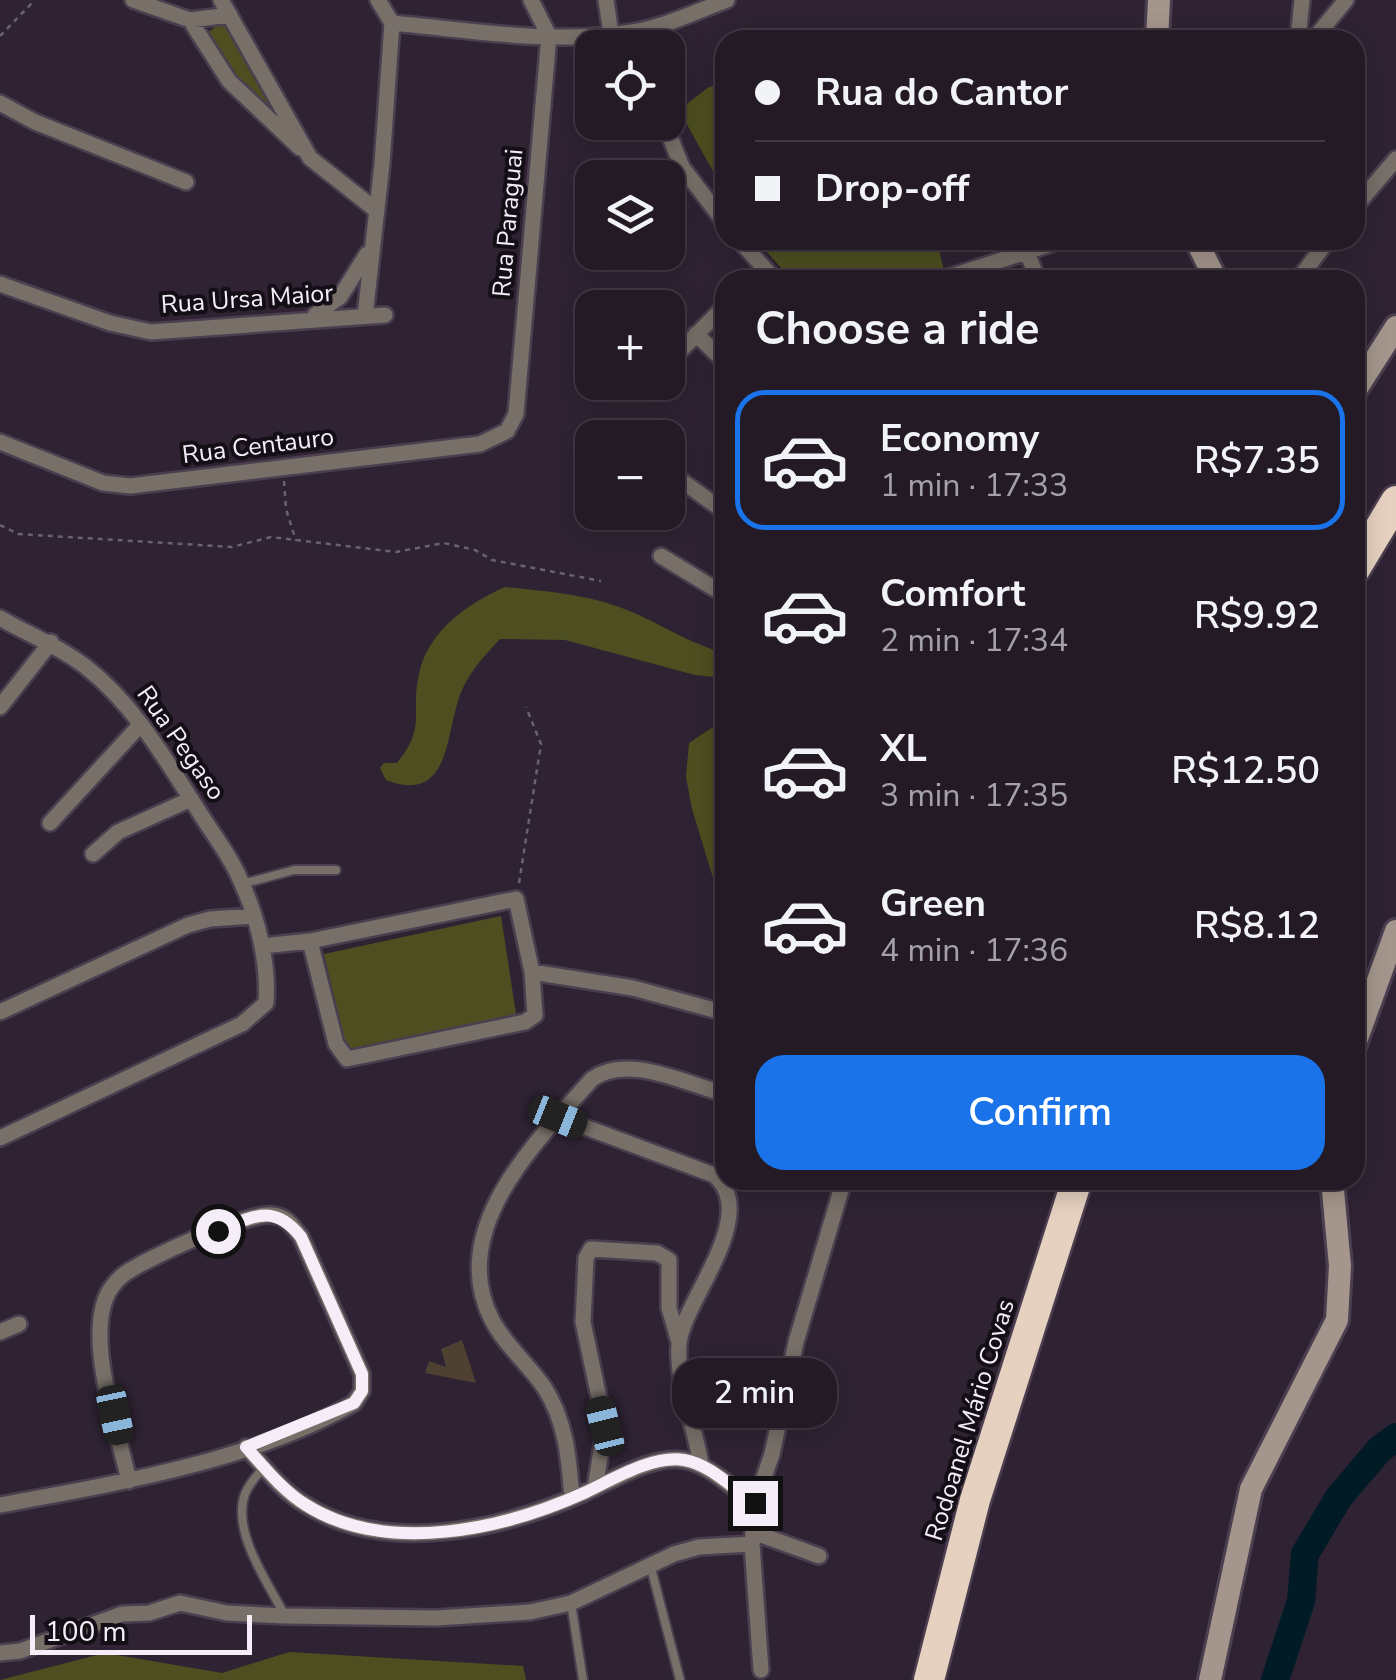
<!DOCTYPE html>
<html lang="en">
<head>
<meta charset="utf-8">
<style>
  body { margin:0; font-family:"Nunito Sans",sans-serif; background:#2f2732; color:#f1f3f6; height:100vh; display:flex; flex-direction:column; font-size:38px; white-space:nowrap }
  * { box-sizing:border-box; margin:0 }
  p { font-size:32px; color:#a3a1a7 }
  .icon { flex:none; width:55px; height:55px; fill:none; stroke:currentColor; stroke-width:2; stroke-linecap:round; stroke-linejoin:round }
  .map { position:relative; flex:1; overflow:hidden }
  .sheet { position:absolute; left:715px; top:270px; width:650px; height:920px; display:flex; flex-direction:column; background:#231a26; border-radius:30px; box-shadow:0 5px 25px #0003,0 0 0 2px #403843 }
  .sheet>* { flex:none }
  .top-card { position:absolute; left:715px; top:30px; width:650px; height:220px; border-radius:30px; box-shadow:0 5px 25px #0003,0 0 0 2px #403843; display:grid; align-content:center; height:220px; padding:0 40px; background:#231a26 }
  .tools { position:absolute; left:575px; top:30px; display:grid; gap:20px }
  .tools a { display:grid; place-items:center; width:110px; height:110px; border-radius:20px; background:#231a26; box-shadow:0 5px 25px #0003,0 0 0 2px #403843; font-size:50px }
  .scale { position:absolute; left:30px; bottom:25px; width:222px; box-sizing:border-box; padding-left:10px; border:5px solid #f5edf8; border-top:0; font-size:28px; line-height:35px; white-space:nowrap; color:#f5edf8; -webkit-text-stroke:8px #140f16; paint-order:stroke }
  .end { position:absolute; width:45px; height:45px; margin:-22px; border:12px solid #f5edf8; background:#111; box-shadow:0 0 0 5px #111 }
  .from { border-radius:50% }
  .bubble { position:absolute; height:70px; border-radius:30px; background:#231a26; box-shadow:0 5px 25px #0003,0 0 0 2px #403843; font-size:32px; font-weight:600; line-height:70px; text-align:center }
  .car { position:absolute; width:30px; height:60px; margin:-30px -15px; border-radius:12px; box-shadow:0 0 8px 2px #0007; background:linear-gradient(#222 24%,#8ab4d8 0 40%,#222 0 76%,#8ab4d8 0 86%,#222 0) }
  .top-card b { display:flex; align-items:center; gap:35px; height:95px; font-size:38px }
  .top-card b+b { border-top:2px solid #403843 }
  .top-card i { width:25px; height:25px; background:#f1f3f6 }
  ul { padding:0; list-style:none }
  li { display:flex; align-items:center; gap:30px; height:140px; margin:0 20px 15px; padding:0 20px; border:5px solid transparent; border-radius:30px }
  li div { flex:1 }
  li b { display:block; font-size:38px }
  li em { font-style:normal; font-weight:600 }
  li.on { border-color:#1a73e8 }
  li>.icon { width:90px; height:90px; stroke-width:1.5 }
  h2 { padding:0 40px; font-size:45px; line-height:120px }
  .primary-button { display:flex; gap:20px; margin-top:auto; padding:20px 40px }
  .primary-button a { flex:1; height:115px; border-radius:30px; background:#1a73e8; color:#fff; font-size:40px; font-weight:600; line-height:115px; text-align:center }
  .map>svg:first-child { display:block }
</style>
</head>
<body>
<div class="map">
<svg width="1396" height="1680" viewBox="0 0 1396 1680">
  <rect width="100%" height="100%" fill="#2f2333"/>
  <!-- green -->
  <path fill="#4d4f20" d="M 222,21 L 226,22 L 284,126 L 239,87 L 204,36 Z
    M 725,84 L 725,193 L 679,110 L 709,87 Z
    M 756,240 L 937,240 L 946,280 L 792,280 Z
    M 505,587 C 543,591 583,594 619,607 C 656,620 688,644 725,653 L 725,678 L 695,675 L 565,640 L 500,639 C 485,655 471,670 462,690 C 445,728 453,806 386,780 L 380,768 L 384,763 L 397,763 C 427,726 410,714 419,674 C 428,631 467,604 505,587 Z
    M 725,719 L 725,917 L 692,809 L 686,777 L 689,743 Z
    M 501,916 L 516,1014 L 347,1051 L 324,954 Z
    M 289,1652 L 523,1666 L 526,1680 L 0,1680 L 105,1653 L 222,1673 Z"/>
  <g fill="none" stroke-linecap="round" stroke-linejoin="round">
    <!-- river -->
    <path stroke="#001b26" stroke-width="28" d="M 1275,1680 L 1301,1601 L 1305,1554 L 1339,1497 L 1380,1449 L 1396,1437"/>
  </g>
  <!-- building -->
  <path fill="#4f4131" d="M 462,1340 L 476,1383 L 425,1373 L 429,1361 L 446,1367 L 441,1349 Z"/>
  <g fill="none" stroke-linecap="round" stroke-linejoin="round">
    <defs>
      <path id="service" d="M 242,884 L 294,870 L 336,870
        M 264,1468 C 257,1475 249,1484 245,1494 C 231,1532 269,1584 285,1616
        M 651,1568 L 680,1680
        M 571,1603 L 583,1680"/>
      <path id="minor" d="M 133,0 L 190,20 L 230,15
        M 221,0 L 310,158 L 376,210
        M 378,0 L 392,23
        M 606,0 L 611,34
        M 190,20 L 229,81 L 300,148
        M 392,23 C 470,30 554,45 632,32 C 664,27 697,11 727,0
        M 1047,40 L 1055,38
        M 1298,40 L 1302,0
        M 1313,40 L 1346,0
        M 0,103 L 35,122 L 186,182
        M 664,122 L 682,167 L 725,223
        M 1355,207 L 1396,159
        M 739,240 L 775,280
        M 1027,252 L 1038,280
        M 940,280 L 1063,240
        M 1298,280 L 1328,240
        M 0,284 L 110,323 L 151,332 L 385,315
        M 315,315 L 340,297 L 367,254
        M 365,316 L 382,164 L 392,23
        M 696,334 L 725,362
        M 671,360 L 725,306
        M 0,442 L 103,483 L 130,486 L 480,444 L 507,431 L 516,414 L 549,36 L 531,0
        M 668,471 L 725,512
        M 661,556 L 725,595
        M 0,618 C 29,635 59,646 86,667 C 136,706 169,765 203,818 C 215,837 230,856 239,877 C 257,915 269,961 266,1003 L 242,1024 L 0,1138
        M 0,707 L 51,642
        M 50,823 L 141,724
        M 93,854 L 118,832 L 191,799
        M 262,946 L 310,941 L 516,899 L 532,972 L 535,1015 L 525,1022 L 347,1059 L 336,1044 L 310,941
        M 532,972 L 633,988 L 725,1013
        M 0,1012 L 188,925 L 210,919 L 254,916
        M 558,1117 L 714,1175 C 762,1215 682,1302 679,1344 C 676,1382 695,1426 701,1465
        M 0,1332 L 19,1324
        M 246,1447 C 264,1467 282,1491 306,1505 C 387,1556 503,1529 584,1493 C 613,1480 652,1455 684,1460 C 709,1464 733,1489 755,1503
        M 595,1488 L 605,1426 L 583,1322 L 586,1258 L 591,1249 L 657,1253 L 669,1260 L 669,1308 L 678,1339
        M 572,1498 C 569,1459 566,1421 544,1387 C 528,1364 505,1345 492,1320 C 445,1229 538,1140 592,1079 C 627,1053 686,1084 725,1094
        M 0,1505 C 114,1484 253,1461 354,1403 L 362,1391 L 362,1374 L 301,1237 C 293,1227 287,1216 272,1215 C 248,1212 144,1259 123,1275 C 116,1281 108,1291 105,1300 C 88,1348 118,1431 129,1481
        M 753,1532 L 819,1556
        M 0,1653 L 20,1651 L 122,1614 L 149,1613 L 180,1603 L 227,1613 L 285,1616 L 436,1618 L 530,1612 L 571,1603 L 674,1554 L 699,1547 L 752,1544
        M 761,1670 L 752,1544 L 755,1503 L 772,1454 L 796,1342 L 844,1180"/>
      <path id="secondary" d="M 1157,40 L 1159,0
        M 1196,240 L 1216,280
        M 1355,391 L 1396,327
        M 1355,1044 L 1396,931
        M 1210,1680 L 1251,1489 L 1337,1320 L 1340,1266 L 1332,1180"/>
      <path id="motorway" d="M 1355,569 L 1396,501
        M 929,1680 L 975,1500 L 1077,1180"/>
    </defs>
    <!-- service casing -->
    <use href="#service" stroke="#4b3f4f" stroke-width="12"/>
    <!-- minor casing -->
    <use href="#minor" stroke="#4b3f4f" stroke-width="20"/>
    <!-- secondary casing -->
    <use href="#secondary" stroke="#4b3f4f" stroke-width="28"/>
    <!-- motorway casing -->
    <use href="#motorway" stroke="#4b3f4f" stroke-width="35"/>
    <!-- path -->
    <path stroke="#6c616f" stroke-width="2.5" stroke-dasharray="5 5" stroke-linecap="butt" d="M 0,36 L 35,0
      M 284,481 L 286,509 L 296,541
      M 0,525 L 18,534 L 232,547 L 271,537 L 396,552 L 444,543 L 475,550 L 492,560 L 601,581
      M 519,883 L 541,744 L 526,707"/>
    <!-- service -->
    <use href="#service" stroke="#776f68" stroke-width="8"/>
    <!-- minor -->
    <use href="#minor" stroke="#776f68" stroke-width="15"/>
    <!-- secondary -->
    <use href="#secondary" stroke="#a4968c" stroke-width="22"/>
    <!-- motorway -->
    <use href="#motorway" stroke="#e6d1c1" stroke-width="30"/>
  </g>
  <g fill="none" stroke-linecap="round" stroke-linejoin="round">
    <!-- route -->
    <path stroke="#f5edf8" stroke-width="12" d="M 218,1231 C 254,1216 274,1203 301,1237 L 362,1374 L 362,1391 L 354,1403 L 246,1447 C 264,1467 283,1491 306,1505 C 387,1556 504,1529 584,1493 C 612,1480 652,1455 684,1460 C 710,1464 733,1489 755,1503"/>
  </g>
  <g text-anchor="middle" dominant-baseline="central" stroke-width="8" stroke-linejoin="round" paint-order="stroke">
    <!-- street labels -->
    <g font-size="25" fill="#f5edf8" stroke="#140f16">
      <text transform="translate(508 223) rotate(-85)">Rua Paraguai</text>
      <text transform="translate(247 299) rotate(-4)">Rua Ursa Maior</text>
      <text transform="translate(258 446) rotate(-7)">Rua Centauro</text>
      <text transform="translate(181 743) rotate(55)">Rua Pegaso</text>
      <text transform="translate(970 1420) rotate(-73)">Rodoanel Mário Covas</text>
    </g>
  </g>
</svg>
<div class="tools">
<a><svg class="icon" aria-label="locate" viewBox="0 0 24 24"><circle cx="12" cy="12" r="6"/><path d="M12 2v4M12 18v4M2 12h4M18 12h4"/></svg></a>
<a><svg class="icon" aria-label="layers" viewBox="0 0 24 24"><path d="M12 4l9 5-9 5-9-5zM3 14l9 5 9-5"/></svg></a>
<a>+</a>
<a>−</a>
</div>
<div class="scale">100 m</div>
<i class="end from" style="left:218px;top:1231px"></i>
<i class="end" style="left:755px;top:1503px"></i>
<div class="bubble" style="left:672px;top:1358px;width:165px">2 min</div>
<i class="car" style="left:558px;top:1117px;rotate:112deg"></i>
<i class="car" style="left:115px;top:1415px;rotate:168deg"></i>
<i class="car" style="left:605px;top:1426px;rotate:346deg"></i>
<div class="top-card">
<b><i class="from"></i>Rua do Cantor</b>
<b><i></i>Drop-off</b>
</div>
<section class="sheet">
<h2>Choose a ride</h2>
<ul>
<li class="on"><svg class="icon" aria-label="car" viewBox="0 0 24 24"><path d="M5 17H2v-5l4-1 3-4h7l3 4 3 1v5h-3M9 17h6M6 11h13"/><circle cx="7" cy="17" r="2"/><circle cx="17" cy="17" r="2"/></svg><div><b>Economy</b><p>1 min · 17:33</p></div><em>R$7.35</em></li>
<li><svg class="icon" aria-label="car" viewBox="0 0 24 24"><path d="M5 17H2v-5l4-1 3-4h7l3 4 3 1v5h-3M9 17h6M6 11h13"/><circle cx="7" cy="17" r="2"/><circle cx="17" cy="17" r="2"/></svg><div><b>Comfort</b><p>2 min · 17:34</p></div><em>R$9.92</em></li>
<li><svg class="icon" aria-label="car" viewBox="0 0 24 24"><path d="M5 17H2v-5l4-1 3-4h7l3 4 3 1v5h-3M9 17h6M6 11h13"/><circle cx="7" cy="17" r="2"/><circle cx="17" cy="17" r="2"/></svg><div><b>XL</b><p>3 min · 17:35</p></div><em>R$12.50</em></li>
<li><svg class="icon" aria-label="car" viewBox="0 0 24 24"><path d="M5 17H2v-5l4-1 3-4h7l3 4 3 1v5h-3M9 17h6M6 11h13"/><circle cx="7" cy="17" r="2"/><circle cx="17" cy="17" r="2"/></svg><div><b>Green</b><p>4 min · 17:36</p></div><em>R$8.12</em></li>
</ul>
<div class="primary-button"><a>Confirm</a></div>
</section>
</div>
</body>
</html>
